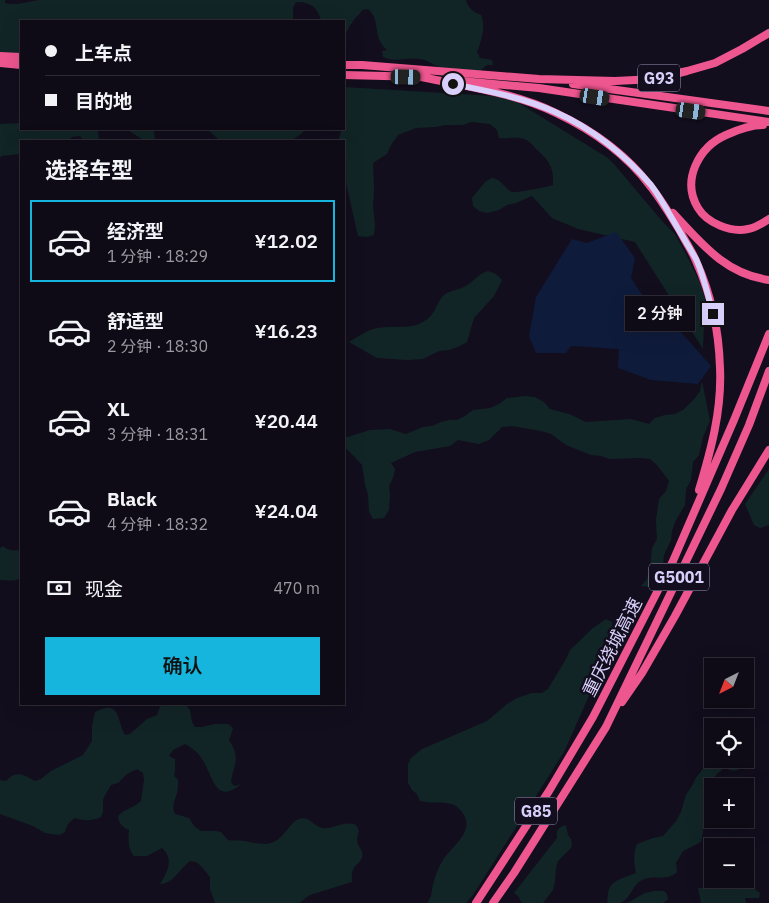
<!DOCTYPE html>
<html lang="zh">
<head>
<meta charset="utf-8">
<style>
  body { margin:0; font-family:"IBM Plex Sans","Noto Sans SC",sans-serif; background:#17131f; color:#f1f3f6; height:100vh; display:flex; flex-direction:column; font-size:19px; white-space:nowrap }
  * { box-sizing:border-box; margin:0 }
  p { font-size:16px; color:#9b9aa1 }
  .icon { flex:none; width:28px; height:28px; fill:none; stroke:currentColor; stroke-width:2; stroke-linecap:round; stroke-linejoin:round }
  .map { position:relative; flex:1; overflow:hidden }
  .drawer { position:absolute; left:20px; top:140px; width:325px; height:565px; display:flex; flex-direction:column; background:#0e0a16; border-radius:0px; box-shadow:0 5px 20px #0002,0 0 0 1px #2e2b35 }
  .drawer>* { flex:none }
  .top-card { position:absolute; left:20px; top:20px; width:325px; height:110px; border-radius:0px; box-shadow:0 5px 20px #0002,0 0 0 1px #2e2b35; display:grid; align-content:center; height:110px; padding:0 25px; background:#0e0a16 }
  .needle { width:32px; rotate:222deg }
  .controls { position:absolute; left:704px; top:658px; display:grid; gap:10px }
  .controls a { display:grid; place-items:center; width:50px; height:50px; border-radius:0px; background:#0e0a16; box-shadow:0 5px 20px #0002,0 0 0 1px #2e2b35; font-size:25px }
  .end { position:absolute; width:22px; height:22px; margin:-11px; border:6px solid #d8cffa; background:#111; box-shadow:0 0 0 2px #111 }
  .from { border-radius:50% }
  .bubble { position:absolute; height:35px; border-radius:0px; background:#0e0a16; box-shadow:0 5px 20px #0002,0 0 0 1px #2e2b35; font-size:16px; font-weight:600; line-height:35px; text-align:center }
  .car { position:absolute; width:15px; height:30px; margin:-15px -8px; border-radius:6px; box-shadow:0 0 4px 1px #0007; background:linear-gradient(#222 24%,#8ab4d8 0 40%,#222 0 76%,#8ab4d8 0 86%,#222 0) }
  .top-card b { display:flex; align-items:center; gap:18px; height:48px; font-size:19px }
  .top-card b+b { border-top:1px solid #2e2b35 }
  .top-card i { width:12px; height:12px; background:#f1f3f6 }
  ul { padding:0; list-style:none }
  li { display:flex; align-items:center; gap:15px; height:82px; margin:0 10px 8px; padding:0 15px; border:2px solid transparent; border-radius:0px }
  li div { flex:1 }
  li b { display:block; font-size:19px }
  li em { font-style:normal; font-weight:600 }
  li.selected { border-color:#16b5de }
  li>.icon { width:45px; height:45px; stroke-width:1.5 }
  h2 { padding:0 25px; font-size:22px; line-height:60px }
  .pay { display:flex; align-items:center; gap:12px; height:55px; padding:0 25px; font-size:19px }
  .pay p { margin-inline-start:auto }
  .cta { display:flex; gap:10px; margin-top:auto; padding:10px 25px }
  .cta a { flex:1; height:58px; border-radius:0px; background:#16b5de; color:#111; font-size:20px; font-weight:600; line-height:58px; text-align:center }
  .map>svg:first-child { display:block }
</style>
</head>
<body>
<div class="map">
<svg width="769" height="903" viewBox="0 0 769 903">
  <rect width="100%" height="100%" fill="#120e1d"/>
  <!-- green -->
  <path fill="#122526" d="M 0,0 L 5,0 L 5,3 C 16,6 27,2 39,0 L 466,0 C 468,8 473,12 481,15 C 486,26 481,42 477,52 L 480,58 L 492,60 L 493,65 L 487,65 L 477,73 C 465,72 452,71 441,68 C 433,65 427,59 419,59 C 406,57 395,63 383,57 L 382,51 L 387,50 C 371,36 382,21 368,9 L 362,10 C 359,16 355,17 352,23 C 348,27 347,33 344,38 L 344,21 L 321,21 C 319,8 309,1 296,2 L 293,8 L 293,21 L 21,21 L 21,54 L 0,54 Z
    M 344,87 L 509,97 L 608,158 L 614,164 L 662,221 L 675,234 L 686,254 L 701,285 L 705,299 L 703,349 L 635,242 L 578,229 L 552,218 L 532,196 L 516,203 L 507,205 L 499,210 L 487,213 L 479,211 L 473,206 L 472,198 L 485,182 L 492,178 C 494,178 498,180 499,181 C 504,184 507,190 512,192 C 517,193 547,187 553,185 C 554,167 549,160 535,148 C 533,145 529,141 526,140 C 520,136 507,139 499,138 L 497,130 L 490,124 L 471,122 L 463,125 L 445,125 L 435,127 L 416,128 L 398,135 L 391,145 L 387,154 L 373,163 L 374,189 L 373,207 L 375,225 L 374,235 L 366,237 L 358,236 L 344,174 L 344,141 L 338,141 L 342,129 L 333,130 L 325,129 L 344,129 Z
    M 21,123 L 21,129 L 98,129 L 99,141 L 85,141 L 80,136 L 72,137 L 67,141 L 21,141 L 21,154 L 1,156 L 0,158 L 0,124 Z
    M 126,129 L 154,129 L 155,141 L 144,141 L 142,139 Z
    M 209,129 L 306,129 L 300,135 L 290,141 L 231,141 L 218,139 L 210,132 Z
    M 488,271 L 496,274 L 502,280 L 494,296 L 474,318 L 467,342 L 460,346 L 449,350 L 439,351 L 423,359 L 407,360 L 377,358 L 349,342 C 357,337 367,330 377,328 C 392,325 409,330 423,322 C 437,314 435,304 444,295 C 451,290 459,290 466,286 C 475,281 476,275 488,271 Z
    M 702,381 L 710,421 L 703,437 L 699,455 L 693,462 L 691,480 L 686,489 L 685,505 L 675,522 L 672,531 L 671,540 L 664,555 L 663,564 L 655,579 L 649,587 L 641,586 L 647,579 L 650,569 L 652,548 L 657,539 L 656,520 L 659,499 L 666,491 L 669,481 L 657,465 L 650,459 L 640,458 L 610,459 L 601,456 L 591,455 L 566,445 L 551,434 L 541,431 L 512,426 L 502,427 L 489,440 L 479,444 L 458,440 L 450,446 L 415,452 L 391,463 L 395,469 L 393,478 L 389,486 L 390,494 L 389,510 L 384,518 L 373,519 L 369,512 L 368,494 L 365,485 L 362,465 L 344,446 L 344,438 L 370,430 L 390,429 L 406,434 L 423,427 L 432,426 L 441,422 L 449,420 L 457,420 L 465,416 L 473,410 L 490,408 L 499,404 L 507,398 L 525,396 L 535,397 L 544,402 L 550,409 L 569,414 L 586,422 L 631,419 L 649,424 L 655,418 L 665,415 L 675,414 L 683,410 L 695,398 L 700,391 Z
    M 769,469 L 769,525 L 760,528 L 754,525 L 745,504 Z
    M 3,546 C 9,551 13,551 21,550 L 21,578 C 14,582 8,580 0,580 L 0,548 Z
    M 606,619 L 612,622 L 611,640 L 612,644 L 564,752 L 473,895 L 466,903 L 427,903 C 433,896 431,889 434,881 C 436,874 439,866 443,860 C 451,847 472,834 465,817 C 462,811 457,805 451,804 C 442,801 431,804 420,801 L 417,794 L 412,790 L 408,783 L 408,764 L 411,758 L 422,749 L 487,721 L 507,704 L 517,698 L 532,693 L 542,693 L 548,689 L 566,659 L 570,650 L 593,628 Z
    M 161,704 L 185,704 L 190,710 L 192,722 L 195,727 L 202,727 L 214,724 L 228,724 L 233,728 L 229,740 C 241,759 234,763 231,782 L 234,786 L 241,784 C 215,806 213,775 202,759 C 198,752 192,748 185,744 L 173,750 L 169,756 L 175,759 L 175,771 L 174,776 L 178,780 C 178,785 178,789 177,793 C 175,801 171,806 175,814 L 189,818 L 195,827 L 201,831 L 216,831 L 221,832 L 228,840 C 234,841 239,840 244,841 C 252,842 263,846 271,843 C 283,840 288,825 297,820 C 308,814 312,825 322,828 C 333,830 343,820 356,825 L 359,831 C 353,848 364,846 362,857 C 361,863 354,865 353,870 C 351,873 352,879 352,882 L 310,895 L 299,903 L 215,903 L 210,889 L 210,877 L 201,866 L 196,862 L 190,861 C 187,864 183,867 181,870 C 174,877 171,883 160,884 C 168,872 174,858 162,848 L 147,856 L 134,856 C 128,848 128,840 129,830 C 122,827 119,824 118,816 C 124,809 134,808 141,801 L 144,780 L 143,773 L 137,769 L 127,774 L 118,783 L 111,785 L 105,795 L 103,800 L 103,812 L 101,817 C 92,821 85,821 75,818 C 69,822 67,825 65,832 L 59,835 L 45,833 L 33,826 L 0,814 L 0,780 L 6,781 C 16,770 23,774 35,781 L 41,779 L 51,771 L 83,755 L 92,741 L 92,726 L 95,712 C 121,698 117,722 125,735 L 130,734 L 147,719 L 157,715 Z
    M 712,757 L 712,759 L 734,759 L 738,765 L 738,770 L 733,771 L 724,768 L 717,774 L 714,778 L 710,808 L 703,819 L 703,832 L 701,842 L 683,851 L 676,863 L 677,872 C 667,882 653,874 642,880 C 632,885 631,899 620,903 C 616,903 611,903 607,903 C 608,899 607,894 609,890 C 611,880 627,877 636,873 C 634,863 633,853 637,844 L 653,838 L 663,836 L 676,821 L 681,812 L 686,795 L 693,784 L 695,779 Z
    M 566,825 L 568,835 L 571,839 L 572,844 L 571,848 L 558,861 L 556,868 L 555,881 L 553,890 L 543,903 L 522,903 L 518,896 L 514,893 L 557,838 C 556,831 558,827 566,825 Z
    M 740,885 C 751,886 752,887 760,893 L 759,898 L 745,898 L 746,903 L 701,903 L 698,888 L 731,887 Z
    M 654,891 L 664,891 L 667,894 L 668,899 L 663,903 L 626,903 L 629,902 L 645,893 Z"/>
  <!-- water -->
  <path fill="#0f1b3b" d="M 616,232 L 635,258 L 631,278 L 657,317 L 680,331 L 711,366 L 698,384 L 651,380 L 618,368 L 619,349 L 571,346 L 566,353 L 536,353 L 529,336 L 536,297 L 572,239 L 587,243 Z"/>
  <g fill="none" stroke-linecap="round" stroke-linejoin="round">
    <!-- highway -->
    <path stroke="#ee568f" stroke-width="8" d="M 0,56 L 21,57
      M 0,63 L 21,65
      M 344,65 L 362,65 L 539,79 L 615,81 L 655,79 L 687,71 L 715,63 L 742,49 L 769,33
      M 344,75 L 424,77
      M 421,77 C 466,86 515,93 556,113 C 592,130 627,155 651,187 C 662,201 671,216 680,231 C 685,241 692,251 696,261 C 711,294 719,332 720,368 C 722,410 711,450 699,490
      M 461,81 L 539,88 L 769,122
      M 573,84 L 769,111
      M 763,125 C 750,125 737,130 726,135 C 699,147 681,180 698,208 C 707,223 731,233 748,229 C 755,228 763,223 769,219
      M 673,213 C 701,243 725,274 769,280
      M 622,702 L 642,673 L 675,616 L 732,510 L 769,450
      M 476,903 L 549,791 L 593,717 L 673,561 L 734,420 L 769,334
      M 493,903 L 514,873 L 606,727 L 721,489 L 749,425 L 769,371"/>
  </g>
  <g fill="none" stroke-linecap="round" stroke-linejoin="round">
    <!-- route -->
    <path stroke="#d8cffa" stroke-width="6" d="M 453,84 C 487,91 522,97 555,112 C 591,128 625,155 651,185 C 663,201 672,219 683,237 C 687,244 692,252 696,259 C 704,276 708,296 713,314"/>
  </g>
  <g text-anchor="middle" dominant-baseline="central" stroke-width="5" stroke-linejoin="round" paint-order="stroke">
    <!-- shield labels -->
    <g fill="#120e1d" stroke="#9d95b8" stroke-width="1">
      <rect x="638" y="64.5" width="42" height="27" rx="4"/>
      <rect x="649" y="563.5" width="60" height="27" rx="4"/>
      <rect x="515" y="797.5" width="42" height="27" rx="4"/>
    </g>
    <g font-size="16" font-weight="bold" fill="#d8cffa">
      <text x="659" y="78">G93</text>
      <text x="679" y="577">G5001</text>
      <text x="536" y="811">G85</text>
    </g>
    <!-- street labels -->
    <g font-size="18" fill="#d8cffa" stroke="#120e1d">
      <text transform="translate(612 647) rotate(-63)">重庆绕城高速</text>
    </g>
  </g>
</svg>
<div class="controls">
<a><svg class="needle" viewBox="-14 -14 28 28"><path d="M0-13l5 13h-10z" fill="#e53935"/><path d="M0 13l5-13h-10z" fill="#9b9aa1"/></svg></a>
<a><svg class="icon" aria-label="locate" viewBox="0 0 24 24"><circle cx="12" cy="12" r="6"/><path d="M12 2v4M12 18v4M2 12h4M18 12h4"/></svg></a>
<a>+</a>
<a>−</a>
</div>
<i class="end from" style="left:453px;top:84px"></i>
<i class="end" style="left:713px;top:314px"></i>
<div class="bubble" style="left:625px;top:296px;width:70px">2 分钟</div>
<i class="car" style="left:406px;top:77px;rotate:91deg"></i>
<i class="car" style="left:595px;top:97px;rotate:99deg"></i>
<i class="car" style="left:691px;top:111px;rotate:98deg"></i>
<div class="top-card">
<b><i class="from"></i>上车点</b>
<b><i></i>目的地</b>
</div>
<section class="drawer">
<h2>选择车型</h2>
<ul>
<li class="selected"><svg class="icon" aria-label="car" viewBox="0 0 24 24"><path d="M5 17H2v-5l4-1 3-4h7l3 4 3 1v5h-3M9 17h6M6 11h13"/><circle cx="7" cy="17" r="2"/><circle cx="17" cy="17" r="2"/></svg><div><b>经济型</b><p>1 分钟 · 18:29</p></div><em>¥12.02</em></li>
<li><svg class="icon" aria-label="car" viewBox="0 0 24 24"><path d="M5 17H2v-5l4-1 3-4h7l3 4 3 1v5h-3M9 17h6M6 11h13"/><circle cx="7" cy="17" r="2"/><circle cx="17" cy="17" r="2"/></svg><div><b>舒适型</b><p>2 分钟 · 18:30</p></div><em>¥16.23</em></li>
<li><svg class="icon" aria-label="car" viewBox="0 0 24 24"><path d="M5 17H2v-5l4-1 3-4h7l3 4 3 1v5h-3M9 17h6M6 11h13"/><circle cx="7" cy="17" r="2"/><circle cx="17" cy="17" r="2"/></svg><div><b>XL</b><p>3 分钟 · 18:31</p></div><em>¥20.44</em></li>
<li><svg class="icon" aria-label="car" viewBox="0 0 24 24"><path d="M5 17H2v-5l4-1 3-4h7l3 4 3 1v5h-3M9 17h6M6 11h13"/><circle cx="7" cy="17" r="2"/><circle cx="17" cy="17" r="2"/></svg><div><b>Black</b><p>4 分钟 · 18:32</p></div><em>¥24.04</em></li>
</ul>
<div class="pay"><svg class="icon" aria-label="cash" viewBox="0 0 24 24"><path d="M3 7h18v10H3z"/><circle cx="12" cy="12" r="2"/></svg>现金<p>470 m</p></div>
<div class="cta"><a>确认</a></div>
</section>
</div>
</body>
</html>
